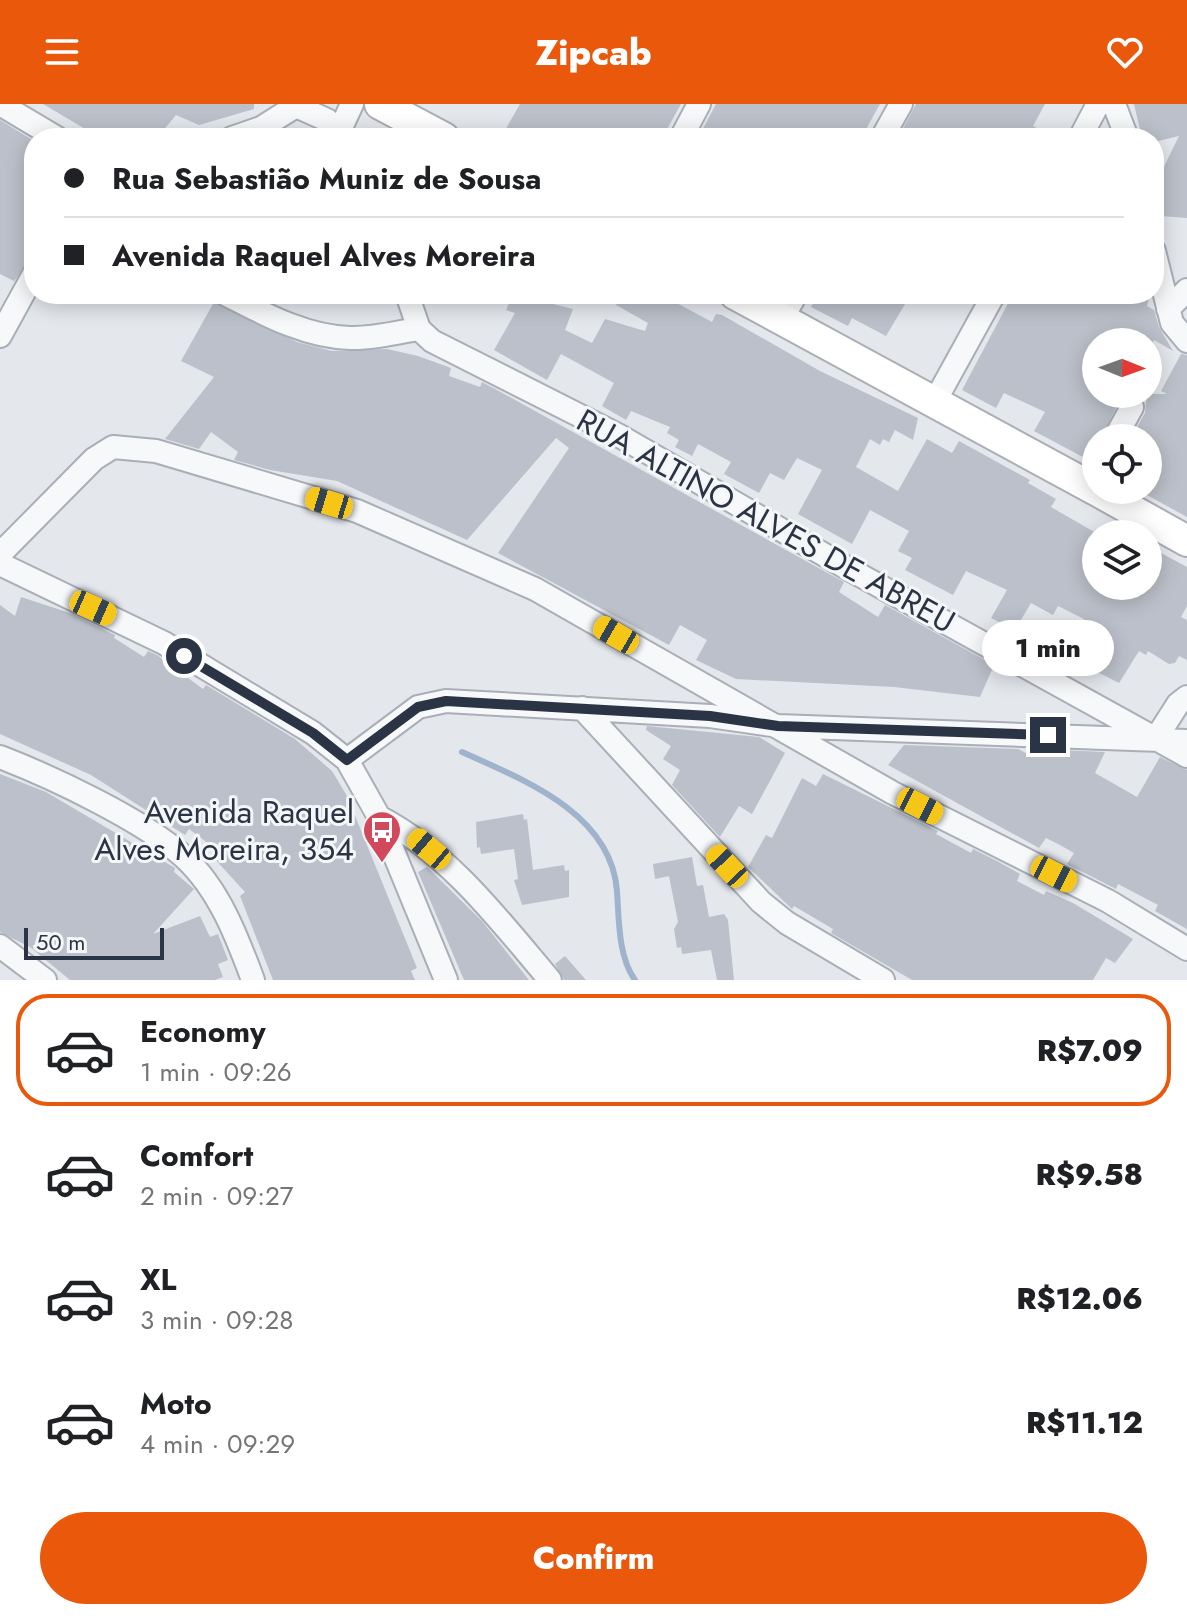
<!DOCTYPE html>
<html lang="en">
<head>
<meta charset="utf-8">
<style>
  body { margin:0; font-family:Jost,sans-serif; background:#f6f6f6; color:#202124; height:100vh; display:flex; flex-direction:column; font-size:30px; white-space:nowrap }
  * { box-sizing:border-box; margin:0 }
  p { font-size:26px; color:#757577 }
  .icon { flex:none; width:44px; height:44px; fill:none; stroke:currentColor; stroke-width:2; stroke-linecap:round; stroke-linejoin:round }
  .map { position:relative; height:876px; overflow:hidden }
  .panel { display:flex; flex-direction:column; background:#fff; flex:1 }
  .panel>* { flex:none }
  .top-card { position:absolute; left:24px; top:24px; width:1140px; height:176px; border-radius:32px; box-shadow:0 4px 20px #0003; display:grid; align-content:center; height:176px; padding:0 40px; background:#fff }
  .needle { width:52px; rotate:91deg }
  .fabs { position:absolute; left:1082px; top:224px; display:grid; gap:16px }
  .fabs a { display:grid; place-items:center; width:80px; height:80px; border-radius:50%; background:#fff; box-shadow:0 4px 20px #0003; font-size:40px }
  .scale { position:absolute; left:24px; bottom:20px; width:140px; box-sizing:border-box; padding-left:8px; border:4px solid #2b3445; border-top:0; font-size:22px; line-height:28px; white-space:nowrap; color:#2b3445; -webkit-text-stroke:6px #f4f6f9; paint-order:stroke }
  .end { position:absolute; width:36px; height:36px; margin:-18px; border:10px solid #2b3445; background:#fff; box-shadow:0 0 0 4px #fff }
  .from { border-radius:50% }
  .bubble { position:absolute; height:56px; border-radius:28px; background:#fff; box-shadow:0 4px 20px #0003; font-size:26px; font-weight:800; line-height:56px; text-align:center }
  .car { position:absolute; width:24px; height:48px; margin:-24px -12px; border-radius:10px; box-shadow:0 0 6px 2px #0007; background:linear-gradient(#f5c518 24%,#345 0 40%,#f5c518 0 76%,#345 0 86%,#f5c518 0) }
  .top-card b { display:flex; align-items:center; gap:28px; height:76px; font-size:30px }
  .top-card b+b { border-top:2px solid #e0e0e0 }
  .top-card i { width:20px; height:20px; background:#202124 }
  ul { padding:14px 0 0; list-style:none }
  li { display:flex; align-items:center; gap:24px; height:112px; margin:0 16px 12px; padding:0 24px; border:4px solid transparent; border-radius:32px }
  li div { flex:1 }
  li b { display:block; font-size:30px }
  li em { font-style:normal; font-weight:800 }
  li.current { border-color:#ea580c }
  li>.icon { width:72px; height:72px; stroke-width:1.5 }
  .cta { display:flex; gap:16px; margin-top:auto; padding:16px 40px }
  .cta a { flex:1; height:92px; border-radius:48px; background:#ea580c; color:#fff; font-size:32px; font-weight:800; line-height:92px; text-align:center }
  header { display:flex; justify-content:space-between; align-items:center; height:104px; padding:0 40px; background:#ea580c; color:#fff; font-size:36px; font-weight:800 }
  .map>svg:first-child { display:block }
</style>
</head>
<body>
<header><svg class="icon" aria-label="menu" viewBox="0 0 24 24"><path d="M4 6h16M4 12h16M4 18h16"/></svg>Zipcab<svg class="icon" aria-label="heart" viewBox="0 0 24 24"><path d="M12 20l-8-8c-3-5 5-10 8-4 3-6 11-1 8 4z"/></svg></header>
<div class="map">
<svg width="1187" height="876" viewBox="0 0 1187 876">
  <rect width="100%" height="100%" fill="#e4e7ec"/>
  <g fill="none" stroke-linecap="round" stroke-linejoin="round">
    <!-- stream -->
    <path stroke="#9fb4cc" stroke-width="6" d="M 462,648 C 524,676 611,709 617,787 C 619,815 618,853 635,876"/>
  </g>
  <!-- building -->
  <path fill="#bbc0ca" d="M 43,0 L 254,0 L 254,5 L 199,21 L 176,11 L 161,29 L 141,26 L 136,34 L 110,34 L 87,26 Z
    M 520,0 L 681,0 L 662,34 L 516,34 L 504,28 Z
    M 716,0 L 880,0 L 861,34 L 698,34 Z
    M 916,0 L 1045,0 L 1033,22 L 1054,34 L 898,34 Z
    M 1134,0 L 1187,0 L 1187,114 L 1161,112 L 1154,83 L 1179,32 L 1154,38 L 1154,34 L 1142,34 Z
    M 0,16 L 34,37 L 34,152 L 14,177 L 0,170 Z
    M 513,190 L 573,205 L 565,226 L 592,239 L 605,215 L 645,227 L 648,219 L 616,201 L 619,190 L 660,190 L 712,218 L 716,210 L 722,211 L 820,267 L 918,314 L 913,336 L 895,326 L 889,338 L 883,335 L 880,341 L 870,335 L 856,363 L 898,387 L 927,335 L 952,349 L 959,337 L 1030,376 L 1028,379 L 1056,395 L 1051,403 L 1096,429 L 1096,482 L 1117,482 L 1131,490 L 1135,482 L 1148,482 L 1148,442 L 1187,463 L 1187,502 L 1181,513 L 1187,516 L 1187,556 L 1179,552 L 1175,559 L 1169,560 L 1148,547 L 1146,551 L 1139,547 L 1119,579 L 1064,551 L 1084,515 L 1058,502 L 1053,511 L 1031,499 L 1015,526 L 991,514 L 1007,486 L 966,467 L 953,491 L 905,466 L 912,454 L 898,447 L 909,427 L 870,406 L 852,440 L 798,410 L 822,366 L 797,354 L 784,376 L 770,369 L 759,389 L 724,370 L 731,358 L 698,340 L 692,352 L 675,343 L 679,336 L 667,329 L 670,323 L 631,307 L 626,316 L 602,302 L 614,279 L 561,250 L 547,276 L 494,246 L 515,209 L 506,206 Z
    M 817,190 L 911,190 L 886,232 L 852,214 L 848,222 L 811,203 Z
    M 1013,190 L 1150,190 L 1147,202 L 1154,206 L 1159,223 L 1173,247 L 1154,236 L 1150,243 L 1148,238 L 1096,238 L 1096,290 L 1128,290 L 1120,296 L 1101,334 L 1096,334 L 1096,360 L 1034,327 L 1045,308 L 1004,289 L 996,304 L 962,286 Z
    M 214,198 L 297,238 L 332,247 L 387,245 L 418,252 L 451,264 L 449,272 L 480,283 L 482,278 L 497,286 L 844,478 L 839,488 L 878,513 L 885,501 L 994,561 L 980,593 L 894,583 L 736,575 L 696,556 L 707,536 L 680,521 L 669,541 L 498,449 L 569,344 L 556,334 L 467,436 L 337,377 L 270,366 L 234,356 L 238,348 L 211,328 L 199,345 L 165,335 L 214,273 L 181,257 Z
    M 1181,250 L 1187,251 L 1187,413 L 1138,386 L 1148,386 L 1148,334 L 1131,334 L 1145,309 L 1147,290 L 1167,290 L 1161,287 Z
    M 21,493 L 73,510 L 115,531 L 114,534 L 144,553 L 148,547 L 157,551 L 203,585 L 206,581 L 295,635 L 332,667 L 347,692 L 417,864 L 411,867 L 415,876 L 273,876 L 240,792 L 245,788 L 212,752 L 217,746 L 189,725 L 185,731 L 91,671 L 0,630 L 0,501 L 15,512 Z
    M 647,622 L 759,633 L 785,649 L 752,710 L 739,702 L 720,733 L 672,681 L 680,666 L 663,655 L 671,642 L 646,626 Z
    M 904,641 L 1018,645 L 1032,652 L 1035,645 L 1105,648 L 1095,669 L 1137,693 L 1160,653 L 1187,666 L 1187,825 L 1155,807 L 1158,801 L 1118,780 L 1116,785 L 1067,760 L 1074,749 L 1060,741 L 1046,734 L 1039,744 L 888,661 Z
    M 0,670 L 46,688 L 175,764 L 174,768 L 194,785 L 153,830 L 200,812 L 210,833 L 218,830 L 228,856 L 218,860 L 223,873 L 215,876 L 70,876 L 30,843 L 0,828 Z
    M 823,670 L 938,727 L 936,730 L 971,749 L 973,745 L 997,757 L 1020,770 L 1017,777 L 1044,791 L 1046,787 L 1073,799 L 1133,835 L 1115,859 L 1106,854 L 1093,876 L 912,876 L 831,829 L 833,825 L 794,802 L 792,805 L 748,763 L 766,731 L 772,734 L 802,674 L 816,682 Z
    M 523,710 L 524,716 L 527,715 L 533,766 L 564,761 L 565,767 L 569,766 L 569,793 L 522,801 L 514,776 L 518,775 L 514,745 L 481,750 L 480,743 L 477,744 L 476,718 Z
    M 692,753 L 697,782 L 703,781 L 709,813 L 724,810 L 728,816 L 734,876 L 717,876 L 711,846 L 682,850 L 681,843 L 677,844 L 674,825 L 678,818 L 669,772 L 655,775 L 653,760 Z
    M 427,763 L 482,817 L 529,876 L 464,876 L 418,768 Z
    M 565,852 L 586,876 L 564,876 L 555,860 Z"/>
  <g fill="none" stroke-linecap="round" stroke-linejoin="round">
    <defs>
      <path id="street" d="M 0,0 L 57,34
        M 1114,0 L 1127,34
        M 296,2 L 327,16 L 344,34
        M 340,26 L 352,0
        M 232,34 L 261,24 L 296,2
        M 681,34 L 699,0
        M 882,34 L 901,0
        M 1080,34 L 1098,0
        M 1154,147 L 1172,219 L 1187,237
        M 225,190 C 264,210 306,233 350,234 C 373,235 397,228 419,225
        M 407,190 L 419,225 L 432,237 L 618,331 L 847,464 L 1187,652
        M 1168,205 L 1187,186
        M 782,215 L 796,190
        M 0,232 L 34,170
        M 934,299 L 994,190
        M 1115,334 L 1132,303
        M 0,450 L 94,355 L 113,343 L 156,347 L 357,407 L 535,485 L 893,689 L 1108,797 L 1187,845
        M 0,460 L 164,539 L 313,629 L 347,656
        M 582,604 L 761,798 L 787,819 L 883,876
        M 1155,636 L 1178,600 L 1187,593
        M 0,653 C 52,673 143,716 184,753 C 219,785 237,833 253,876
        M 379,713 C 450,750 499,816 550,876
        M 0,842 L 45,876
        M 446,876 L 379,713 L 347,656 L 418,603 L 446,597 L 710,612 L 778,622 L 1187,637"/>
      <path id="secondary" d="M 380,0 L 444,34
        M 735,190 L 1096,386
        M 1096,386 L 1187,437"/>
    </defs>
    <!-- street casing -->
    <use href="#street" stroke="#a9aeb7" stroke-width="26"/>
    <!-- secondary casing -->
    <use href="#secondary" stroke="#a9aeb7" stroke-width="34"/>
    <!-- street -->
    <use href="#street" stroke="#f7f8fa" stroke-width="22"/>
    <!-- secondary -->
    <use href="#secondary" stroke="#fff" stroke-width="30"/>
  </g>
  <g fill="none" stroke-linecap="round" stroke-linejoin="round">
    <!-- route -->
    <path stroke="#2b3445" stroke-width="10" d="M 184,552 L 313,629 L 347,656 L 418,603 L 446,597 L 710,612 L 778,622 L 1048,631"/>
  </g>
  <!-- icons -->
  <defs>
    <symbol id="bus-pin" viewBox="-11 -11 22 30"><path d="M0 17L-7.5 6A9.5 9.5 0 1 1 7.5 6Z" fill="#d1495b" stroke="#f4f6f9"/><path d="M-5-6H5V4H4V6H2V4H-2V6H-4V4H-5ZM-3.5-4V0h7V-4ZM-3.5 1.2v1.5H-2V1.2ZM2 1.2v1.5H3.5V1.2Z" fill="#fff"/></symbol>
  </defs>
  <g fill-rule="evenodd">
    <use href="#bus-pin" x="360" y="704" width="44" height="60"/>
  </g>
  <g text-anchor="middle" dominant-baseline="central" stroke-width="6" stroke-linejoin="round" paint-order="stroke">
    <!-- street labels -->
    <g font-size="32" fill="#2b3445" stroke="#f4f6f9">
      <text transform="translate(766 417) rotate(29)">RUA ALTINO ALVES DE ABREU</text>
    </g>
    <!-- poi labels -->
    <g font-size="32" fill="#2b3445" stroke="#f4f6f9" text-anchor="end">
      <text x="354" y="708">Avenida Raquel<tspan x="354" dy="37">Alves Moreira, 354</tspan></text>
    </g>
  </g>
</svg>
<div class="fabs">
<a><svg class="needle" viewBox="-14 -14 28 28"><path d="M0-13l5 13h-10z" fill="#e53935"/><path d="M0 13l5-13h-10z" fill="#757577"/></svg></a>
<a><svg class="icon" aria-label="locate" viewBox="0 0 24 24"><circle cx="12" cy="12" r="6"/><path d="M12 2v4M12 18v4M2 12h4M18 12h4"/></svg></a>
<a><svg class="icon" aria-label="layers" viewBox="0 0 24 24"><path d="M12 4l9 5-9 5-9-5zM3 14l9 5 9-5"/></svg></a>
</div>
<div class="scale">50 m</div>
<i class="end from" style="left:184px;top:552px"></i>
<i class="end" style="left:1048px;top:631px"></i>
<div class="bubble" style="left:982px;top:516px;width:132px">1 min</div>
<i class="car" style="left:329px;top:399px;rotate:287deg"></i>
<i class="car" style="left:93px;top:504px;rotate:114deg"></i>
<i class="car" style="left:616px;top:531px;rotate:300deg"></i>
<i class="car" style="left:920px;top:702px;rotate:117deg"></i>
<i class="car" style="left:429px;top:745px;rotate:310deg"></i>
<i class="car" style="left:727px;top:762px;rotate:317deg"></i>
<i class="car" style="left:1054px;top:770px;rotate:117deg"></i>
<div class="top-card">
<b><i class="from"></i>Rua Sebastião Muniz de Sousa</b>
<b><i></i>Avenida Raquel Alves Moreira</b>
</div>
</div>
<section class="panel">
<ul>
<li class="current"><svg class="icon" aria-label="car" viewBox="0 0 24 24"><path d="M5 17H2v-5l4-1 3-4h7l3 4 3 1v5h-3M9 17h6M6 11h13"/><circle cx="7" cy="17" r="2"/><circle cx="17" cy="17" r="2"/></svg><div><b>Economy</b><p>1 min · 09:26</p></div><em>R$7.09</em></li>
<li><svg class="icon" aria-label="car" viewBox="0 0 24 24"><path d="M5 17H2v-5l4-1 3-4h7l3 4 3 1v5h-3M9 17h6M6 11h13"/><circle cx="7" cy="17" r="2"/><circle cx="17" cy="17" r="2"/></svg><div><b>Comfort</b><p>2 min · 09:27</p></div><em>R$9.58</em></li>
<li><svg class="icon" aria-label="car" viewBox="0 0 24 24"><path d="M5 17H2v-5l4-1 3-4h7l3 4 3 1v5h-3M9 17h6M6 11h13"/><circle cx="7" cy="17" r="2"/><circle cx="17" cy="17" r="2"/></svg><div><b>XL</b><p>3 min · 09:28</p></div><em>R$12.06</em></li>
<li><svg class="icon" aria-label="car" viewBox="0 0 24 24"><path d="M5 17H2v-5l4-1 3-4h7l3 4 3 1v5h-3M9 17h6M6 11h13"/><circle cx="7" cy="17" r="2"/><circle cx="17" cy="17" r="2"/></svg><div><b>Moto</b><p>4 min · 09:29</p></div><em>R$11.12</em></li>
</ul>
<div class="cta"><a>Confirm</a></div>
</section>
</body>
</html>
